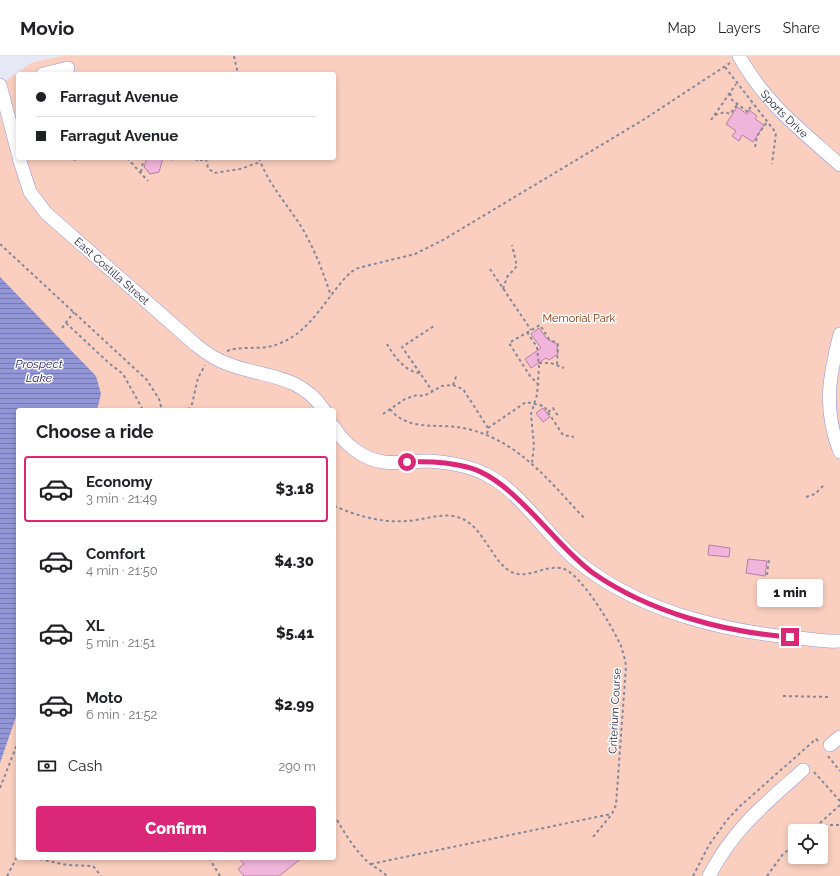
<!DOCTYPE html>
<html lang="en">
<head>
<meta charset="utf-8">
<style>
  body { margin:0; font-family:Raleway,sans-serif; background:#f2f2f2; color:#202124; height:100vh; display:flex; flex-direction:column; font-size:15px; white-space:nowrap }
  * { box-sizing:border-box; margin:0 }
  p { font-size:13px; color:#757577 }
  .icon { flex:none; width:22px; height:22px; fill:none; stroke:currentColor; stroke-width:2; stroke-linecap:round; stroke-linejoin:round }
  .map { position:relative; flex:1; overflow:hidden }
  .drawer { position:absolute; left:16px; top:352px; width:320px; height:452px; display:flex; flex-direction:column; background:#fff; border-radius:4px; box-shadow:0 2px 6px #0003 }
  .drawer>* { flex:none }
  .guide { position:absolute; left:16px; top:16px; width:320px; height:88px; border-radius:4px; box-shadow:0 2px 6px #0003; display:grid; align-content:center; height:88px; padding:0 20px; background:#fff }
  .controls { position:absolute; left:788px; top:768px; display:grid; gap:8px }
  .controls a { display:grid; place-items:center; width:40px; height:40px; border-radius:4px; background:#fff; box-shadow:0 2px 6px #0003; font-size:20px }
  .end { position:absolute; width:18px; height:18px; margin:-9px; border:5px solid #db2777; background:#fff; box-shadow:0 0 0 2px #fff }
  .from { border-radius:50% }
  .bubble { position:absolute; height:28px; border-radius:4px; background:#fff; box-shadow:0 2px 6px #0003; font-size:13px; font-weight:800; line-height:28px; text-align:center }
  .guide b { display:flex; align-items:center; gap:14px; height:38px; font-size:15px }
  .guide b+b { border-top:1px solid #e0e0e0 }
  .guide i { width:10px; height:10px; background:#202124 }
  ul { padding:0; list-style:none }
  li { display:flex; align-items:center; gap:12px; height:66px; margin:0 8px 6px; padding:0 12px; border:2px solid transparent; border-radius:4px }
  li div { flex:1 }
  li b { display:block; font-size:15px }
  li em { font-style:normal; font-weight:800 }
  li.current { border-color:#db2777 }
  li>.icon { width:36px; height:36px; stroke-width:1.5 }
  h2 { padding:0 20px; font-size:18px; line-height:48px }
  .pay { display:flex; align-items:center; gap:10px; height:44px; padding:0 20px; font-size:15px }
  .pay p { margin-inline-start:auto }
  .primary-button { display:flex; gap:8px; margin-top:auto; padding:8px 20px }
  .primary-button a { flex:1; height:46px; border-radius:4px; background:#db2777; color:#fff; font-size:16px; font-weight:800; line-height:46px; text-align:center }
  header { display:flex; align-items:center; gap:24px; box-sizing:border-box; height:56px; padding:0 20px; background:#fff; border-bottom:1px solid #e0e0e0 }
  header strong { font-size:19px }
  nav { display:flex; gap:22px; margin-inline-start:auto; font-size:14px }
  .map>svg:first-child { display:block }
</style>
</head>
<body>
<header>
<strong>Movio</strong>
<nav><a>Map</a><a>Layers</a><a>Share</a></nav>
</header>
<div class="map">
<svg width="840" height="820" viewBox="0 0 840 820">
  <defs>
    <pattern id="water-rules" width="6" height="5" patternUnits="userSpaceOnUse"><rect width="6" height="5" fill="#9296d7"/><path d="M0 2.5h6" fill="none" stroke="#777aaf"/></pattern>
  </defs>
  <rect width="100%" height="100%" fill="#e7e8f5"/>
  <!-- park -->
  <path fill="#facfbf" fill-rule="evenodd" d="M 61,0 L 840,0 L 840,820 L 0,820 L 0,29 L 31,7 ZM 18,18 L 334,18 L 334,102 L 18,102 ZM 18,354 L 334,354 L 334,802 L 18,802 ZM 795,775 L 821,775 L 821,801 L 795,801 Z"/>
  <!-- water -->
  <path fill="url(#water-rules)" d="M 0,221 L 96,320 L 101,338 L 97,354 L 18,354 L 18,655 L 0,707 Z"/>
  <!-- building -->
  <path fill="#f1b4da" stroke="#b87fa4" d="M 737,51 L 747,58 L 749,54 L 757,60 L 755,63 L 764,69 L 753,86 L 742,79 L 739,85 L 732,80 L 736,75 L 726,68 Z
    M 147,102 L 163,102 L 159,116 L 150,118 L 144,111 Z
    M 539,272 L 547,283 L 557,288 L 558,298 L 549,304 L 546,302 L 531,312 L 525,303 L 541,292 L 531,278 Z
    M 543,352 L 550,361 L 543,366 L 536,357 Z
    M 709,489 L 730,492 L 729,501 L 708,499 Z
    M 748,503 L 767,505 L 765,520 L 746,517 Z
    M 239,802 L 302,802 L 279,820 L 244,820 L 238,813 L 244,808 Z"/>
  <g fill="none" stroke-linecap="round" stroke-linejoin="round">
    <defs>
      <g id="minor">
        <path id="s1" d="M 739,0 C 766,48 800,73 840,109"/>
        <path d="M 43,18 L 68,12"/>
        <path d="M 0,29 L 18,97"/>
        <path id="s2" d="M 19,102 L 30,136 L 46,157 L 196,289 C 206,297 216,304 228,308 C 264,322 299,317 324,354"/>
        <path d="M 840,278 C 829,321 823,353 840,396"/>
        <path d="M 334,371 C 344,388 364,404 384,406 C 398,408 413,405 427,405 C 447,406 467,409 485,418 C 519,434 546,478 575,503 C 635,554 721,575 798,582 C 812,583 826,586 840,585"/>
        <path d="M 830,689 L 840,681"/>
        <path d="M 709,820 C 734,772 764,749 803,714"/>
      </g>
    </defs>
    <!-- minor casing -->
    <use href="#minor" stroke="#9397d3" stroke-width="14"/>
    <!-- path -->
    <path stroke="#868799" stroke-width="2" stroke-dasharray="3 3" stroke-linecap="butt" d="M 234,0 L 238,18
      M 725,11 L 776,77 L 772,108
      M 730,37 L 732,44 L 748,56 L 752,48
      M 715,59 L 725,56 L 730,58 L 737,49
      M 711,64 L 736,28
      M 755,91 L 757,80 L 767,66
      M 67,102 L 77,104 L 79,102
      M 127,102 L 148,125
      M 166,102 L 169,104 L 179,102
      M 196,102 L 197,105 L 206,103 L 208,112 L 214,117 L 240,113 L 260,106
      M 259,102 C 268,128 288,149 302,172 C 315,194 323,216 331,240
      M 141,116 L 144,102
      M 0,188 L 147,324 L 159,343 L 162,354
      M 490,213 L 531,274
      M 503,233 L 507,221 L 517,210 L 512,189
      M 66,267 L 110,308 L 123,318 L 143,354
      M 62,272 L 74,256
      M 527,276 L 537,291 L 539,311 L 537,339 L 531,358 L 534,390 L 532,407
      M 387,288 C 394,300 405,316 420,317 L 433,336
      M 227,295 C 243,289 262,295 278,288 C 312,276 326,240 351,216 L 358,212 L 415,198 L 443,184 L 643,64 L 730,7
      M 539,307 L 551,307 L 564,312
      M 420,317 L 402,291 L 434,270
      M 453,329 L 463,333 L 488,372 L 487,379
      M 539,329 L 530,320 L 509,287 L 540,269 L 549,283 L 558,288 L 557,310
      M 390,353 C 409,377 441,366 468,373 C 520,386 549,425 585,463
      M 188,354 L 192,348 L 198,322 L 205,309
      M 548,356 L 553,352 L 558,360 L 560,359
      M 383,358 L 405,343 L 417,339 L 424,340 L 442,330 L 453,329 L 457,318
      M 488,372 L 526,346 L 544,350 L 563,379 L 574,381
      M 806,441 L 815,438 L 825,428
      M 334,450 C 358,460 381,467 408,465 C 422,464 438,458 453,460 C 481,464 488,499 508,514 C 526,526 542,509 561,512 C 580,515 613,572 621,590 C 623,596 625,603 626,610 L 616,749 L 612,758 L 593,781
      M 767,519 L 769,503
      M 783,640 L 829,641
      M 828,700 L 840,715
      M 814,716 L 840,745
      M 0,732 L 18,686
      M 334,759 C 343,774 352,790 365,803 C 371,810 380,813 387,820
      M 818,769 L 840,769
      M 811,775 L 840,749
      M 34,802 L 67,809 L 93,810 L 101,820
      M 209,802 L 220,820
      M 371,808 L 611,758
      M 7,820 L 18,799
      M 693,820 L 709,789 L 727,764 L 739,751 L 816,683 L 819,686
      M 767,820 L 783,798 L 795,789"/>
    <!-- minor -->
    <use href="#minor" stroke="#fff" stroke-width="13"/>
  </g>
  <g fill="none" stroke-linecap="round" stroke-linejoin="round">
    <!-- route -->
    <path stroke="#db2777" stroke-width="5" d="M 407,406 C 428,405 448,406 467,411 C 513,422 554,489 593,517 C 649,556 723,576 790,581"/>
  </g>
  <g text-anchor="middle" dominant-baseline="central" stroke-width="3" stroke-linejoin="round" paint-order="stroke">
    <!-- street labels -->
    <g font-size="11" fill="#1d1e35" stroke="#fff">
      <text stroke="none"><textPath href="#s1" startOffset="74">Sports Drive</textPath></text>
      <text stroke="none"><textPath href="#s2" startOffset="150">East Costilla Street</textPath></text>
      <text transform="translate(615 655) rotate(-87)">Criterium Course</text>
    </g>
    <!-- park labels -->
    <g font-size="11" fill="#853109" stroke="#fff">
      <text x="579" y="262">Memorial Park</text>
    </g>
    <!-- water labels -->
    <g font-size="12" font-style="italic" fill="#2a226e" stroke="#fff">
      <text x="39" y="308">Prospect<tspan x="39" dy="14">Lake</tspan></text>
    </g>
  </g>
</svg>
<div class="controls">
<a><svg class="icon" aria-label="locate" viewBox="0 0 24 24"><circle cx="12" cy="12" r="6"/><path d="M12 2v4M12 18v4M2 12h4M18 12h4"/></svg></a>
</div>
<i class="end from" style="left:407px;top:406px"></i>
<i class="end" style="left:790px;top:581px"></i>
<div class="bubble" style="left:757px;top:523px;width:66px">1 min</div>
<div class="guide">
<b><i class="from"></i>Farragut Avenue</b>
<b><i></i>Farragut Avenue</b>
</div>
<section class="drawer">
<h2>Choose a ride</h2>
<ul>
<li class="current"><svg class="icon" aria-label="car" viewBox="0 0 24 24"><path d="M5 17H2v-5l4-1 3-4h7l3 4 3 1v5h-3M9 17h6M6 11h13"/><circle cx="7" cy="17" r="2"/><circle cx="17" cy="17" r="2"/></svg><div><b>Economy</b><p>3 min · 21:49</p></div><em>$3.18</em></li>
<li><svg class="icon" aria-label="car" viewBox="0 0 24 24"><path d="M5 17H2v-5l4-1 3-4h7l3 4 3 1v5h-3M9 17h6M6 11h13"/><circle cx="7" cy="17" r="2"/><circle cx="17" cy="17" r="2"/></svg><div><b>Comfort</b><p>4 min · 21:50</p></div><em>$4.30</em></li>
<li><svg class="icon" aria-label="car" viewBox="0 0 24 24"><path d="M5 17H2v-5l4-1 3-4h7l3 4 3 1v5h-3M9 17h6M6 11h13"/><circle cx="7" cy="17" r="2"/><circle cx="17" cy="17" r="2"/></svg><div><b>XL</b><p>5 min · 21:51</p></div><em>$5.41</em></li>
<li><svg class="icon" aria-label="car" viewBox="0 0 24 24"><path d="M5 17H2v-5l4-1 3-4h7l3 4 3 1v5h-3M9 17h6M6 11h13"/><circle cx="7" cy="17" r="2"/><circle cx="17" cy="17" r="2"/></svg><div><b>Moto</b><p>6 min · 21:52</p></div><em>$2.99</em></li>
</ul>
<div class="pay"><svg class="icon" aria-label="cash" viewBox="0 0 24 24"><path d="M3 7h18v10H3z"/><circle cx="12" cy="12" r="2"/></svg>Cash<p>290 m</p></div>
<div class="primary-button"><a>Confirm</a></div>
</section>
</div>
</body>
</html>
